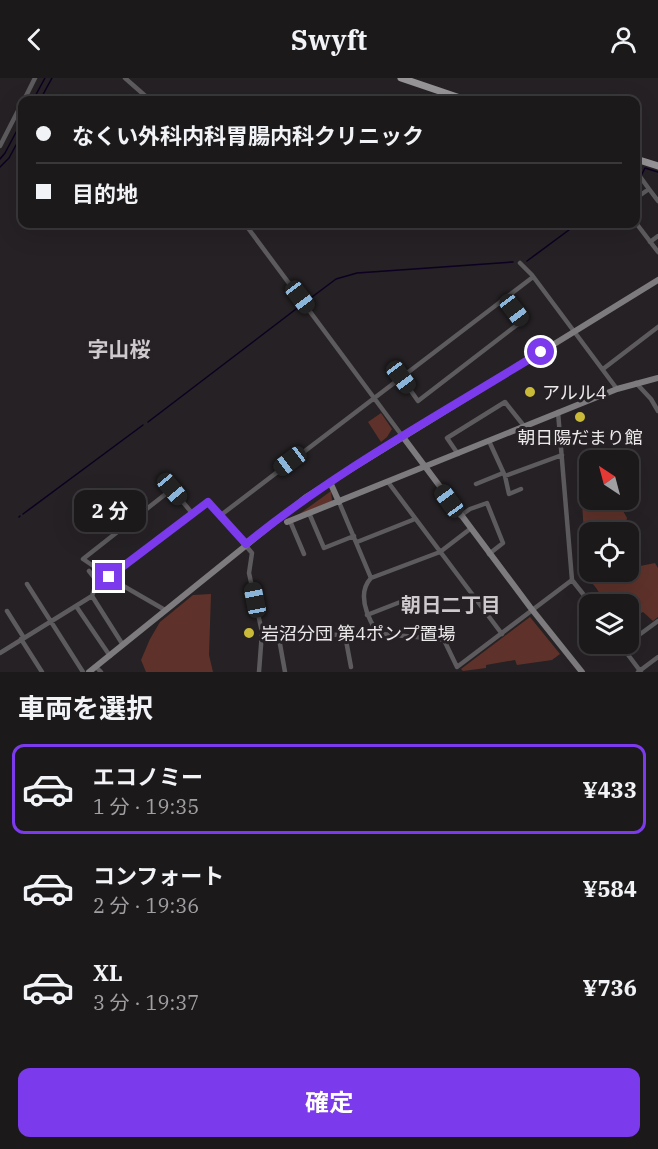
<!DOCTYPE html>
<html lang="ja">
<head>
<meta charset="utf-8">
<style>
  body { margin:0; font-family:"IBM Plex Serif","Noto Sans JP",serif; background:#252224; color:#f1f3f6; height:100vh; display:flex; flex-direction:column; font-size:22px; white-space:nowrap }
  * { box-sizing:border-box; margin:0 }
  p { font-size:20px; color:#a0a0a3 }
  .icon { flex:none; width:33px; height:33px; fill:none; stroke:currentColor; stroke-width:2; stroke-linecap:round; stroke-linejoin:round }
  .map { position:relative; height:594px; overflow:hidden }
  .panel { display:flex; flex-direction:column; background:#1c191b; flex:1 }
  .panel>* { flex:none }
  .guide { position:absolute; left:18px; top:18px; width:622px; height:132px; border-radius:12px; box-shadow:0 6px 24px #0002,0 0 0 2px #3a383a; display:grid; align-content:center; height:132px; padding:0 18px; background:#1c191b }
  .needle { width:39px; rotate:324deg }
  .fabs { position:absolute; left:579px; top:372px; display:grid; gap:12px }
  .fabs a { display:grid; place-items:center; width:60px; height:60px; border-radius:12px; background:#1c191b; box-shadow:0 6px 24px #0002,0 0 0 2px #3a383a; font-size:30px }
  .end { position:absolute; width:27px; height:27px; margin:-14px; border:8px solid #7c3aed; background:#fff; box-shadow:0 0 0 3px #fff }
  .from { border-radius:50% }
  .bubble { position:absolute; height:42px; border-radius:12px; background:#1c191b; box-shadow:0 6px 24px #0002,0 0 0 2px #3a383a; font-size:20px; font-weight:700; line-height:42px; text-align:center }
  .car { position:absolute; width:18px; height:36px; margin:-18px -9px; border-radius:8px; box-shadow:0 0 4px 2px #0007; background:linear-gradient(#222 24%,#8ab4d8 0 40%,#222 0 76%,#8ab4d8 0 86%,#222 0) }
  .guide b { display:flex; align-items:center; gap:21px; height:57px; font-size:22px }
  .guide b+b { border-top:2px solid #3a383a }
  .guide i { width:15px; height:15px; background:#f1f3f6 }
  ul { padding:0; list-style:none }
  li { display:flex; align-items:center; gap:18px; height:90px; margin:0 12px 9px; padding:0 6px; border:3px solid transparent; border-radius:12px }
  li div { flex:1 }
  li b { display:block; font-size:22px }
  li em { font-style:normal; font-weight:700 }
  li.selected { border-color:#7c3aed }
  li>.icon { width:54px; height:54px; stroke-width:1.5 }
  h2 { padding:0 18px; font-size:27px; line-height:72px }
  .action { display:flex; gap:12px; margin-top:auto; padding:12px 18px }
  .action a { flex:1; height:69px; border-radius:12px; background:#7c3aed; color:#fff; font-size:24px; font-weight:700; line-height:69px; text-align:center }
  header { display:flex; justify-content:space-between; align-items:center; height:78px; padding:0 18px; background:#1c191b; font-size:27px; font-weight:700 }
  .map>svg:first-child { display:block }
</style>
</head>
<body>
<header><svg class="icon" aria-label="back" viewBox="0 0 24 24"><path d="M15 5l-7 7 7 7"/></svg>Swyft<svg class="icon" aria-label="person" viewBox="0 0 24 24"><circle cx="12" cy="8" r="4"/><path d="M4 21q1-7 8-7t8 7"/></svg></header>
<div class="map">
<svg width="658" height="594" viewBox="0 0 658 594">
  <rect width="100%" height="100%" fill="#252124"/>
  <!-- green -->
  <path fill="#5e322a" d="M 381,335 L 392,351 L 387,359 L 381,364 L 368,344 Z
    M 331,413 L 332,423 L 298,437 Z
    M 599,422 L 617,422 L 627,440 L 624,454 L 590,454 L 589,460 L 584,456 L 582,425 Z
    M 629,469 L 635,489 L 655,485 L 658,490 L 658,539 L 653,543 L 643,534 L 629,541 L 628,526 L 599,526 L 602,521 C 598,511 593,504 583,499 L 589,481 L 590,494 L 628,494 Z
    M 211,516 L 209,577 L 213,594 L 146,594 L 141,582 L 150,561 L 160,544 L 193,517 Z
    M 530,539 L 560,576 L 552,582 L 517,587 L 515,582 L 486,587 L 486,590 L 463,593 L 461,591 Z"/>
  <g fill="none" stroke-linecap="round" stroke-linejoin="round">
    <!-- stream -->
    <path stroke="#0d0022" stroke-width="1.5" d="M 33,22 L 45,0
      M 40,22 L 52,0
      M 0,81 L 5,75 L 22,43
      M 0,89 L 9,80 L 22,56
      M 642,96 L 645,90 L 658,94
      M 527,183 L 577,146
      M 308,222 L 336,201 L 357,195 L 513,184
      M 148,344 L 300,228
      M 23,436 L 143,347
      M 19,439 L 20,438"/>
    <!-- street -->
    <path stroke="#5d5b5d" stroke-width="4.5" d="M 125,0 L 150,22
      M 24,22 L 35,0
      M 0,68 L 22,25
      M 636,93 L 649,111
      M 636,120 L 649,111 L 658,123
      M 636,145 L 658,174
      M 245,146 L 403,359
      M 650,164 L 658,158
      M 520,185 L 532,197 L 617,311
      M 603,291 L 658,249
      M 401,299 L 418,323 L 522,243 L 505,220
      M 636,305 L 651,321 L 658,333
      M 558,334 L 572,502 L 591,526
      M 489,363 L 505,398 L 562,377
      M 458,376 L 447,360 L 505,324 L 524,348
      M 505,398 L 509,416 L 521,411
      M 388,404 L 502,556
      M 476,406 L 503,395
      M 339,424 L 371,500
      M 309,435 L 324,470 L 354,458
      M 221,437 L 533,199
      M 460,438 L 470,431 L 487,425 L 503,465 L 489,476
      M 290,443 L 304,476
      M 357,464 L 415,441
      M 89,493 L 97,503 L 92,518
      M 109,499 L 192,435
      M 27,506 L 83,594
      M 76,528 L 110,578
      M 165,532 L 120,506 L 83,481 L 172,411 L 192,435 L 209,424 L 252,475 L 249,495 L 262,554 L 259,594
      M 7,533 L 24,560
      M 367,537 L 413,519
      M 376,553 C 367,538 357,515 371,500 L 440,474 L 470,451
      M 262,554 L 342,557 L 376,553 L 382,556 L 439,561 L 444,562 L 457,589 L 572,502
      M 278,555 L 285,594
      M 345,557 L 351,589
      M 21,561 L 42,594
      M 628,565 L 658,543
      M 620,566 L 641,594
      M 0,575 L 92,518 L 123,567
      M 96,589 L 101,594
      M 638,594 L 658,579"/>
    <!-- secondary -->
    <path stroke="#7d7b7e" stroke-width="6" d="M 403,359 L 530,529 L 582,594
      M 330,404 L 339,424
      M 287,444 L 617,311 L 658,300
      M 89,594 L 306,419 L 658,202"/>
    <!-- primary -->
    <path stroke="#979497" stroke-width="7" d="M 401,0 L 466,22
      M 636,81 L 658,88"/>
  </g>
  <g fill="none" stroke-linecap="round" stroke-linejoin="round">
    <!-- route -->
    <path stroke="#7c3aed" stroke-width="8" d="M 109,499 L 208,424 L 246,466 C 337,392 441,336 541,274"/>
  </g>
  <!-- markers -->
  <g fill="#c9ba3a" stroke="#252124" stroke-width="2">
    <circle cx="530" cy="314" r="6"/>
    <circle cx="580" cy="339" r="6"/>
    <circle cx="249" cy="555" r="6"/>
  </g>
  <g text-anchor="middle" dominant-baseline="central" stroke-width="6" stroke-linejoin="round" paint-order="stroke">
    <!-- poi labels -->
    <g font-size="18" fill="#ece9eb" stroke="#252124" text-anchor="start">
      <text x="542" y="314">アルル4</text>
      <text x="580" y="359" text-anchor="middle">朝日陽だまり館</text>
      <text x="261" y="555">岩沼分団 第4ポンプ置場</text>
    </g>
    <!-- neighbourhood labels -->
    <g font-size="20" font-weight="bold" fill="#cec9cc" stroke="#252124">
      <text x="451" y="526">朝日二丁目</text>
    </g>
    <!-- quarter labels -->
    <g font-size="21" font-weight="bold" fill="#cec9cc" stroke="#252124">
      <text x="119" y="271">字山桜</text>
    </g>
  </g>
</svg>
<div class="fabs">
<a><svg class="needle" viewBox="-14 -14 28 28"><path d="M0-13l5 13h-10z" fill="#e53935"/><path d="M0 13l5-13h-10z" fill="#a0a0a3"/></svg></a>
<a><svg class="icon" aria-label="locate" viewBox="0 0 24 24"><circle cx="12" cy="12" r="6"/><path d="M12 2v4M12 18v4M2 12h4M18 12h4"/></svg></a>
<a><svg class="icon" aria-label="layers" viewBox="0 0 24 24"><path d="M12 4l9 5-9 5-9-5zM3 14l9 5 9-5"/></svg></a>
</div>
<i class="end from" style="left:541px;top:274px"></i>
<i class="end" style="left:109px;top:499px"></i>
<div class="bubble" style="left:74px;top:412px;width:72px">2 分</div>
<i class="car" style="left:300px;top:219px;rotate:143deg"></i>
<i class="car" style="left:514px;top:232px;rotate:143deg"></i>
<i class="car" style="left:401px;top:299px;rotate:143deg"></i>
<i class="car" style="left:290px;top:383px;rotate:233deg"></i>
<i class="car" style="left:172px;top:411px;rotate:140deg"></i>
<i class="car" style="left:449px;top:423px;rotate:324deg"></i>
<i class="car" style="left:255px;top:522px;rotate:349deg"></i>
<div class="guide">
<b><i class="from"></i>なくい外科内科胃腸内科クリニック</b>
<b><i></i>目的地</b>
</div>
</div>
<section class="panel">
<h2>車両を選択</h2>
<ul>
<li class="selected"><svg class="icon" aria-label="car" viewBox="0 0 24 24"><path d="M5 17H2v-5l4-1 3-4h7l3 4 3 1v5h-3M9 17h6M6 11h13"/><circle cx="7" cy="17" r="2"/><circle cx="17" cy="17" r="2"/></svg><div><b>エコノミー</b><p>1 分 · 19:35</p></div><em>¥433</em></li>
<li><svg class="icon" aria-label="car" viewBox="0 0 24 24"><path d="M5 17H2v-5l4-1 3-4h7l3 4 3 1v5h-3M9 17h6M6 11h13"/><circle cx="7" cy="17" r="2"/><circle cx="17" cy="17" r="2"/></svg><div><b>コンフォート</b><p>2 分 · 19:36</p></div><em>¥584</em></li>
<li><svg class="icon" aria-label="car" viewBox="0 0 24 24"><path d="M5 17H2v-5l4-1 3-4h7l3 4 3 1v5h-3M9 17h6M6 11h13"/><circle cx="7" cy="17" r="2"/><circle cx="17" cy="17" r="2"/></svg><div><b>XL</b><p>3 分 · 19:37</p></div><em>¥736</em></li>
</ul>
<div class="action"><a>確定</a></div>
</section>
</body>
</html>
